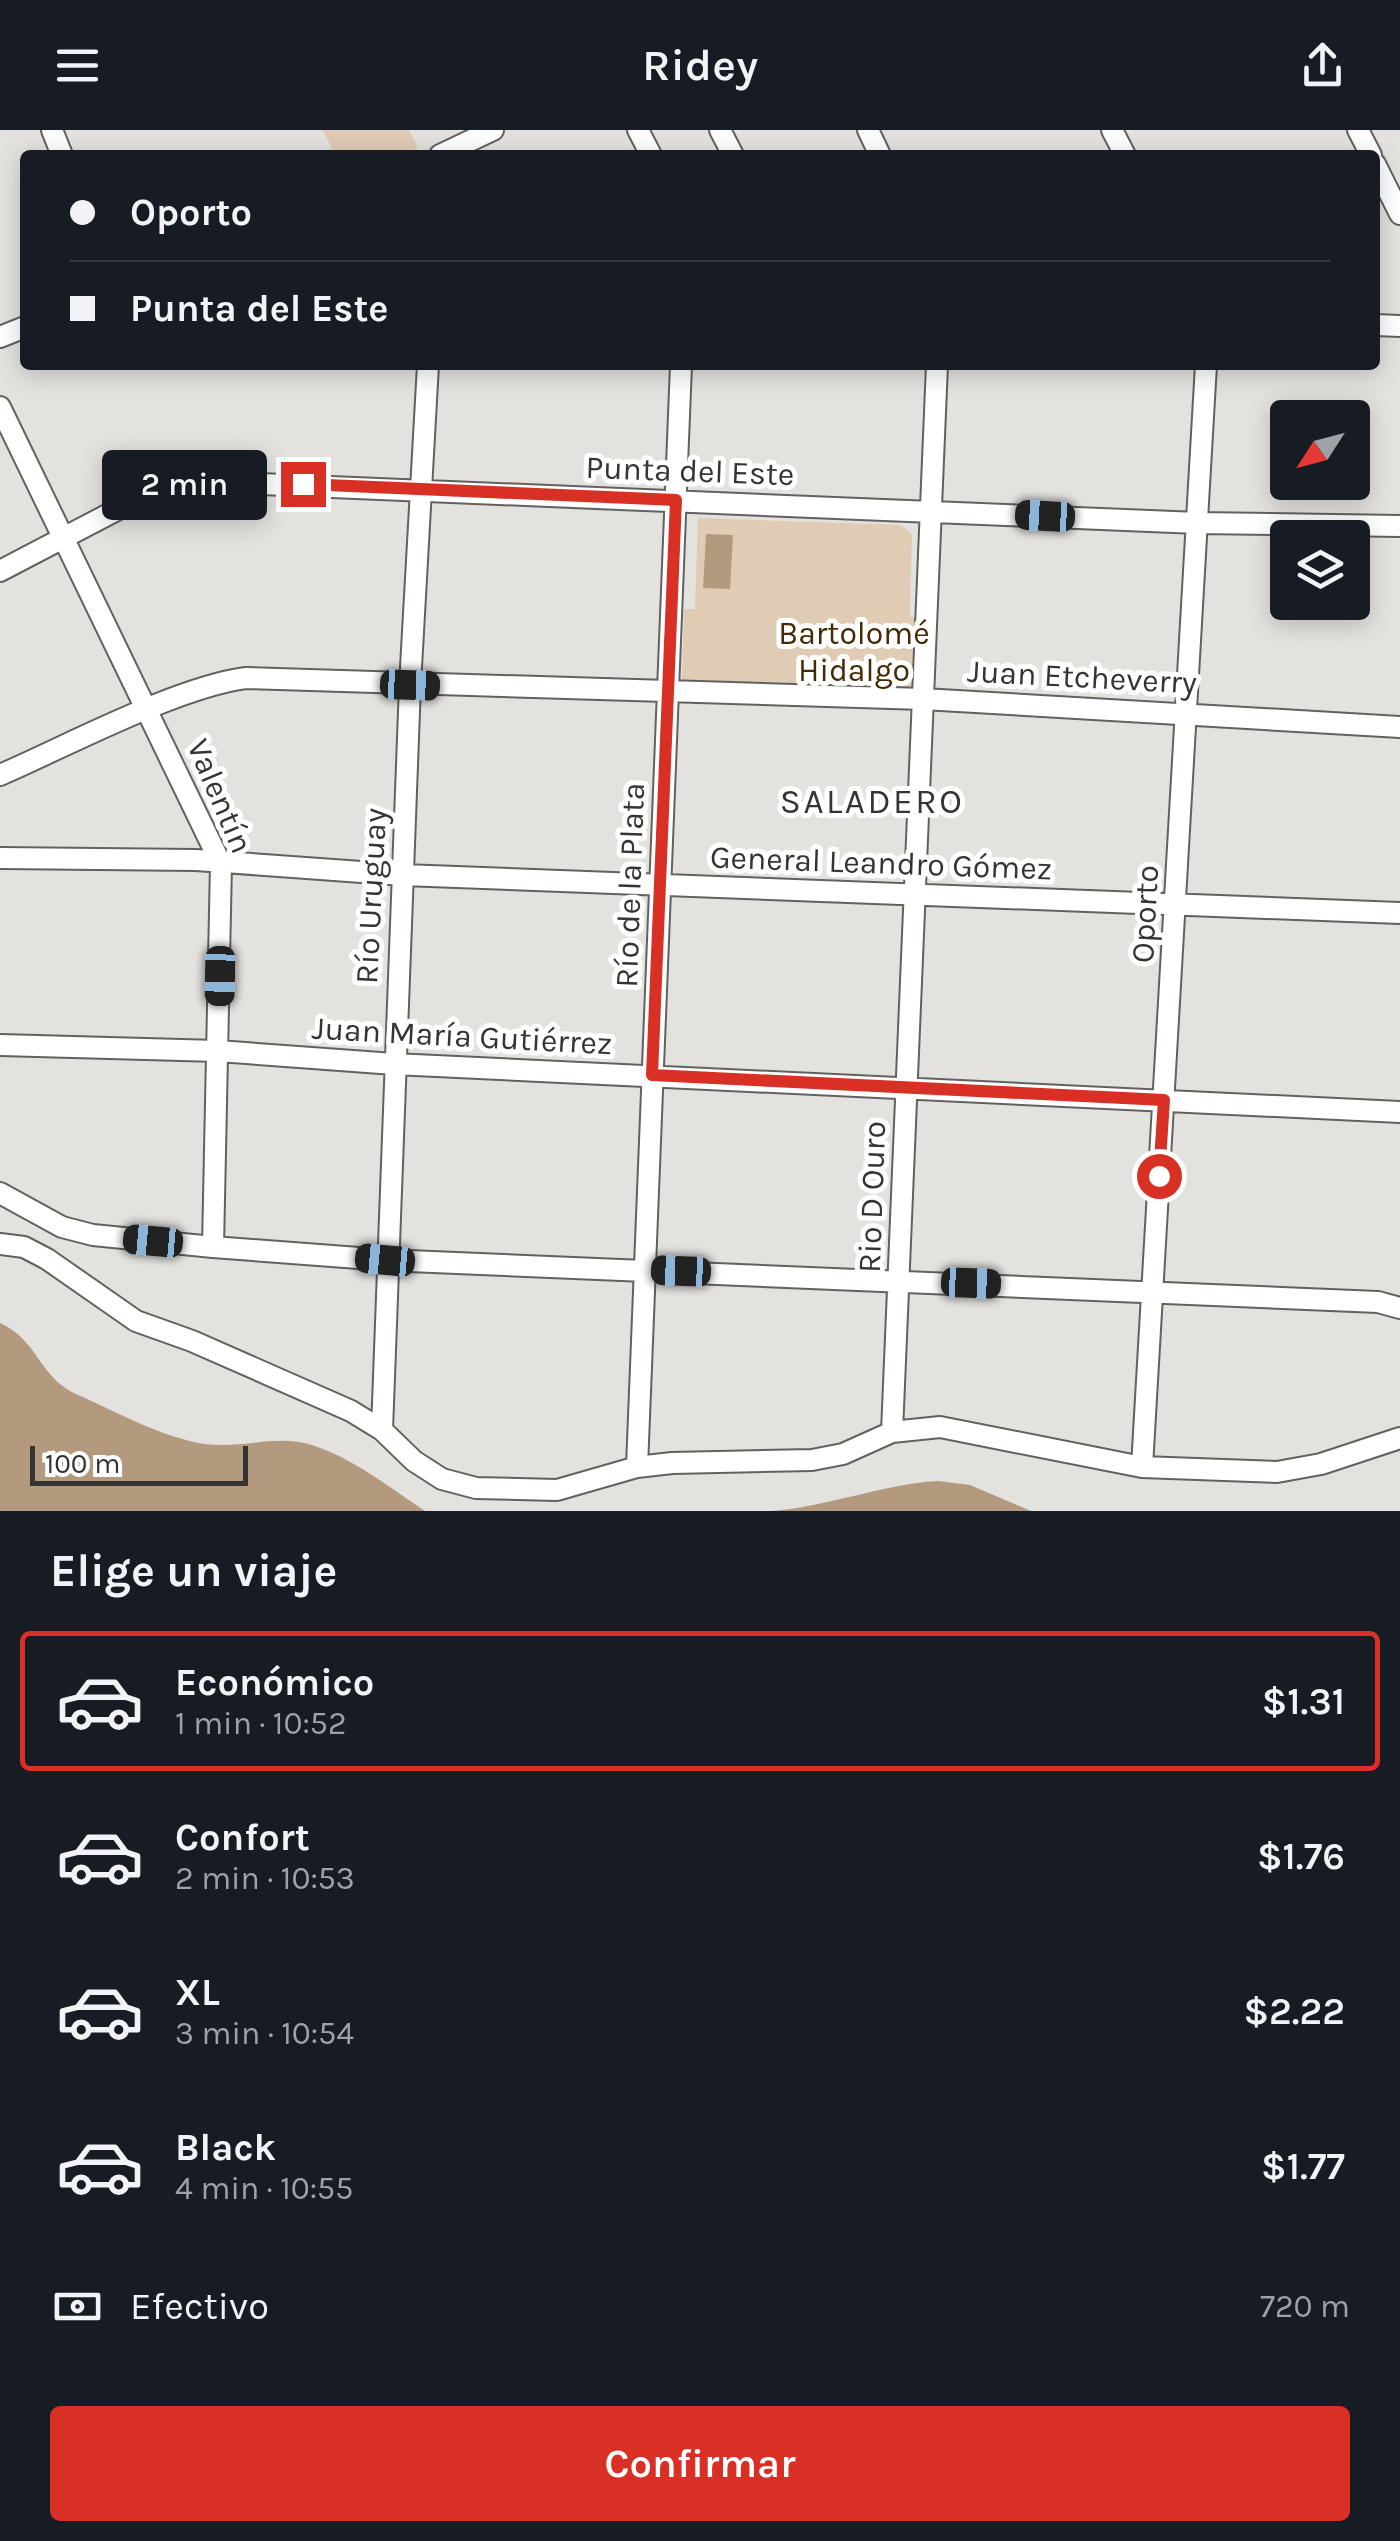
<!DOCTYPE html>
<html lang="es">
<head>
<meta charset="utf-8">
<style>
  body { margin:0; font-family:Karla,sans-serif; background:#242831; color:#f1f3f6; height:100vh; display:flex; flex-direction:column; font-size:38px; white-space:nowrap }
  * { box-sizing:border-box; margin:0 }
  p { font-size:32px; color:#9ea1a6 }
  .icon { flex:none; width:55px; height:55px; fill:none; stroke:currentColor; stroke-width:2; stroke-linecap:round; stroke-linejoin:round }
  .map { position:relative; height:1381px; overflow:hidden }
  .panel { display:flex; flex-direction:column; background:#171b24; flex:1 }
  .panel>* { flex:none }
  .hud { position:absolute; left:20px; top:20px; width:1360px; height:220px; border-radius:10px; box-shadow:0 5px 25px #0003; display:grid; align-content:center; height:220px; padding:0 50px; background:#171b24 }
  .needle { width:65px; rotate:234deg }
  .controls { position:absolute; left:1270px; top:270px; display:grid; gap:20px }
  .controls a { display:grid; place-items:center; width:100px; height:100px; border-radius:10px; background:#171b24; box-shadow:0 5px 25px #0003; font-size:50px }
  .scale { position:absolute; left:30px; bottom:25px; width:218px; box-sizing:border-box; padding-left:10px; border:5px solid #353433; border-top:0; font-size:28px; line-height:35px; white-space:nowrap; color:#353433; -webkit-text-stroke:8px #fff; paint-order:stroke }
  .end { position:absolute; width:45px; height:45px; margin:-22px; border:12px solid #d93025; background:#fff; box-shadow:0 0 0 5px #fff }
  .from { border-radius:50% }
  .bubble { position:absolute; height:70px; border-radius:10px; background:#171b24; box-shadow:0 5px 25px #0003; font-size:32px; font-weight:600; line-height:70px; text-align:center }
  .car { position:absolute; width:30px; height:60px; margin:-30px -15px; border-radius:12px; box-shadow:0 0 8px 2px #0007; background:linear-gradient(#222 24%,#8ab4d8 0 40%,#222 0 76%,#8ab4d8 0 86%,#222 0) }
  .hud b { display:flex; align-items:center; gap:35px; height:95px; font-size:38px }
  .hud b+b { border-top:2px solid #363941 }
  .hud i { width:25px; height:25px; background:#f1f3f6 }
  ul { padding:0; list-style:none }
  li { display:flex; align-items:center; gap:30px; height:140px; margin:0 20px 15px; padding:0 30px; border:5px solid transparent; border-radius:10px }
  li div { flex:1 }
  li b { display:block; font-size:38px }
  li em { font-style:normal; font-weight:600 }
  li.on { border-color:#d93025 }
  li>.icon { width:90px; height:90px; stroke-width:1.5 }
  h2 { padding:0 50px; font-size:45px; line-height:120px }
  .pay { display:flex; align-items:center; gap:25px; height:110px; padding:0 50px; font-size:38px }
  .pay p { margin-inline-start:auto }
  .primary-button { display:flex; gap:20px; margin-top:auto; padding:20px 50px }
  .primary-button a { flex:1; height:115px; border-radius:10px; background:#d93025; color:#fff; font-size:40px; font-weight:600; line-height:115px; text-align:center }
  header { display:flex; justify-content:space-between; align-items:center; height:130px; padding:0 50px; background:#171b24; font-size:45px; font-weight:600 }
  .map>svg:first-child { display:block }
</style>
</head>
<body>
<header><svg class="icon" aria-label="menu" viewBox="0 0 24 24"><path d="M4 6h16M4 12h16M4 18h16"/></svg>Ridey<svg class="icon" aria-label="share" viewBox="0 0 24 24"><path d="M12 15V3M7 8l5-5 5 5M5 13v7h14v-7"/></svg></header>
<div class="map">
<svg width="1400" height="1381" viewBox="0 0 1400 1381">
  <rect width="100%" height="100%" fill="#e4e2df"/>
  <!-- green -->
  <path fill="#e0cbb5" d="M 323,0 L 409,0 L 418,18 L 403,25 L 335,25 Z
    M 698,388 L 901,395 L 912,404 L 910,486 L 919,487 L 917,552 L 907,561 L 682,553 L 684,479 L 695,479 Z"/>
  <!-- water -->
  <path fill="#b39a7f" d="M 706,404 L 733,405 L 730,459 L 703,458 Z
    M 0,1193 C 37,1209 40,1248 76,1264 C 115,1281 163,1308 205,1314 C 241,1319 276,1304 312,1315 C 353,1328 390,1358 425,1381 L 0,1381 Z
    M 938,1351 L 970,1355 L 1031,1381 L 771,1381 C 828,1377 882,1354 938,1351 Z"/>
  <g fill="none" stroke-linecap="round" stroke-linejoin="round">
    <defs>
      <path id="minor" d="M 52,0 L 62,25
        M 638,0 L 651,25
        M 720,0 L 733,25
        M 868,0 L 880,25
        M 1112,0 L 1125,25
        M 1358,0 L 1371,25
        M 440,25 L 493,0
        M 1375,34 L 1400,84
        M 1375,195 L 1400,196
        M 0,207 L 25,197
        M 0,277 L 221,734 L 213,1117
        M 0,441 L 155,360 L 186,351 L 1198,393 L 1400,396
        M 0,645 C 67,616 177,557 246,548 L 923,569 L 1400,597
        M 0,728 L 196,730 L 403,745 L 1400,783
        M 0,915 L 218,921 L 394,934 L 1400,982
        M 0,1063 L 62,1097 L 93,1105 L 213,1117 L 385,1130 L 1378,1172 L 1400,1178
        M 0,1114 L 24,1117 L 47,1129 L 136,1191 L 192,1211 L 351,1281 L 382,1300 L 414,1331 L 442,1349 L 476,1358 L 557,1360 L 637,1337 L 672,1333 L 812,1330 L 843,1324 L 892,1302 L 940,1297 L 1142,1337 L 1277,1342 L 1321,1334 L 1400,1308
        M 382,1300 L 410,555 L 428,235
        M 892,1302 L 937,235
        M 637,1337 L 681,235
        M 1142,1337 L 1206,235"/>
    </defs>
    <!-- minor casing -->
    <use href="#minor" stroke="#63615f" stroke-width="24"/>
    <!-- minor -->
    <use href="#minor" stroke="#fff" stroke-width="20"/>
  </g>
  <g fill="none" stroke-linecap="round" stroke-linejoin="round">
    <!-- route -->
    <path stroke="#d93025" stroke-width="12" d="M 303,354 L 676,370 L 652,945 L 1164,970 L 1159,1046"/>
  </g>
  <g text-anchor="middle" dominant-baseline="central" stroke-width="10" stroke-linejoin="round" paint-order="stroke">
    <!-- street labels -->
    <g font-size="32" fill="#353433" stroke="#fff">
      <text transform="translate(690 341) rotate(2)">Punta del Este</text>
      <text transform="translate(1082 547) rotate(3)">Juan Etcheverry</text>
      <text transform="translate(220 666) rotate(67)">Valentín</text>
      <text transform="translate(881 733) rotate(2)">General Leandro Gómez</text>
      <text transform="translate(630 755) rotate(-88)">Río de la Plata</text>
      <text transform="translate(371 766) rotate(-87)">Río Uruguay</text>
      <text transform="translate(1145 784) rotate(-87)">Oporto</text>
      <text transform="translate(462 906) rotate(3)">Juan María Gutiérrez</text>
      <text transform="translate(872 1067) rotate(-88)">Rio D Ouro</text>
    </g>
    <!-- park labels -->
    <g font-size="32" fill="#442905" stroke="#fff">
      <text x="854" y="503">Bartolomé<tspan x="854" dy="37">Hidalgo</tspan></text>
    </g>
    <!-- neighbourhood labels -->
    <g font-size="35" letter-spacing="2.5" fill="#353433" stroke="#fff">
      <text x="872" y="671">SALADERO</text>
    </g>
  </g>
</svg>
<div class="controls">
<a><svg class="needle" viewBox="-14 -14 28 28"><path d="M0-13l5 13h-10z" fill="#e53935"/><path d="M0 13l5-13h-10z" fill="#9ea1a6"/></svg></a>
<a><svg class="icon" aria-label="layers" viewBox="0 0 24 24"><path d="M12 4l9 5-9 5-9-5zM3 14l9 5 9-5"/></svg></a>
</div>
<div class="scale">100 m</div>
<i class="end from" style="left:1159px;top:1046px"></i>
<i class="end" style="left:303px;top:354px"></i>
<div class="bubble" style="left:102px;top:320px;width:165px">2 min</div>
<i class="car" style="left:1045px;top:386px;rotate:273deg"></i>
<i class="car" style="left:410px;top:555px;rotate:92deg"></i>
<i class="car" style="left:220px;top:846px;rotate:181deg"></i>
<i class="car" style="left:153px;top:1111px;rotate:275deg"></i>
<i class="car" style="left:385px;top:1130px;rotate:275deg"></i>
<i class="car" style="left:681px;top:1141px;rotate:272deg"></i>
<i class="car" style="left:971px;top:1153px;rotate:92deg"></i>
<div class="hud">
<b><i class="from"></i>Oporto</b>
<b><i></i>Punta del Este</b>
</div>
</div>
<section class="panel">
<h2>Elige un viaje</h2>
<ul>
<li class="on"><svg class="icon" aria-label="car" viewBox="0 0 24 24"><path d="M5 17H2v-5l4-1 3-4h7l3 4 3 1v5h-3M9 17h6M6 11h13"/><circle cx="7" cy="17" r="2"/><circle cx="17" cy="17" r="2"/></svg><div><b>Económico</b><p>1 min · 10:52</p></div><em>$1.31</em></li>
<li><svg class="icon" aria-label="car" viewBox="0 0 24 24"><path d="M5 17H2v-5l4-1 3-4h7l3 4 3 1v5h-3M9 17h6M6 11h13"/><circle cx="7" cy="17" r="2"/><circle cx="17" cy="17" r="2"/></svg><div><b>Confort</b><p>2 min · 10:53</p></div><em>$1.76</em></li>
<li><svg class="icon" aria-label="car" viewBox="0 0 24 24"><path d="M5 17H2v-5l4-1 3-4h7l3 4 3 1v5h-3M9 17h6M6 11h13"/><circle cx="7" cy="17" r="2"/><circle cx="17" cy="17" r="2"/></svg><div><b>XL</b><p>3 min · 10:54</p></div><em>$2.22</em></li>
<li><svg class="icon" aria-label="car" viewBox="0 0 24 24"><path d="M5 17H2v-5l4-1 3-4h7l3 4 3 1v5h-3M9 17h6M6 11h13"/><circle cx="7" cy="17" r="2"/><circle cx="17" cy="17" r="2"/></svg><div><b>Black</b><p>4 min · 10:55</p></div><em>$1.77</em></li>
</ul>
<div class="pay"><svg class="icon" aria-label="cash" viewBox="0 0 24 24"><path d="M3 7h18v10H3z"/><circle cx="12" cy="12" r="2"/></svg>Efectivo<p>720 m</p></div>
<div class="primary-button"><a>Confirmar</a></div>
</section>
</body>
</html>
